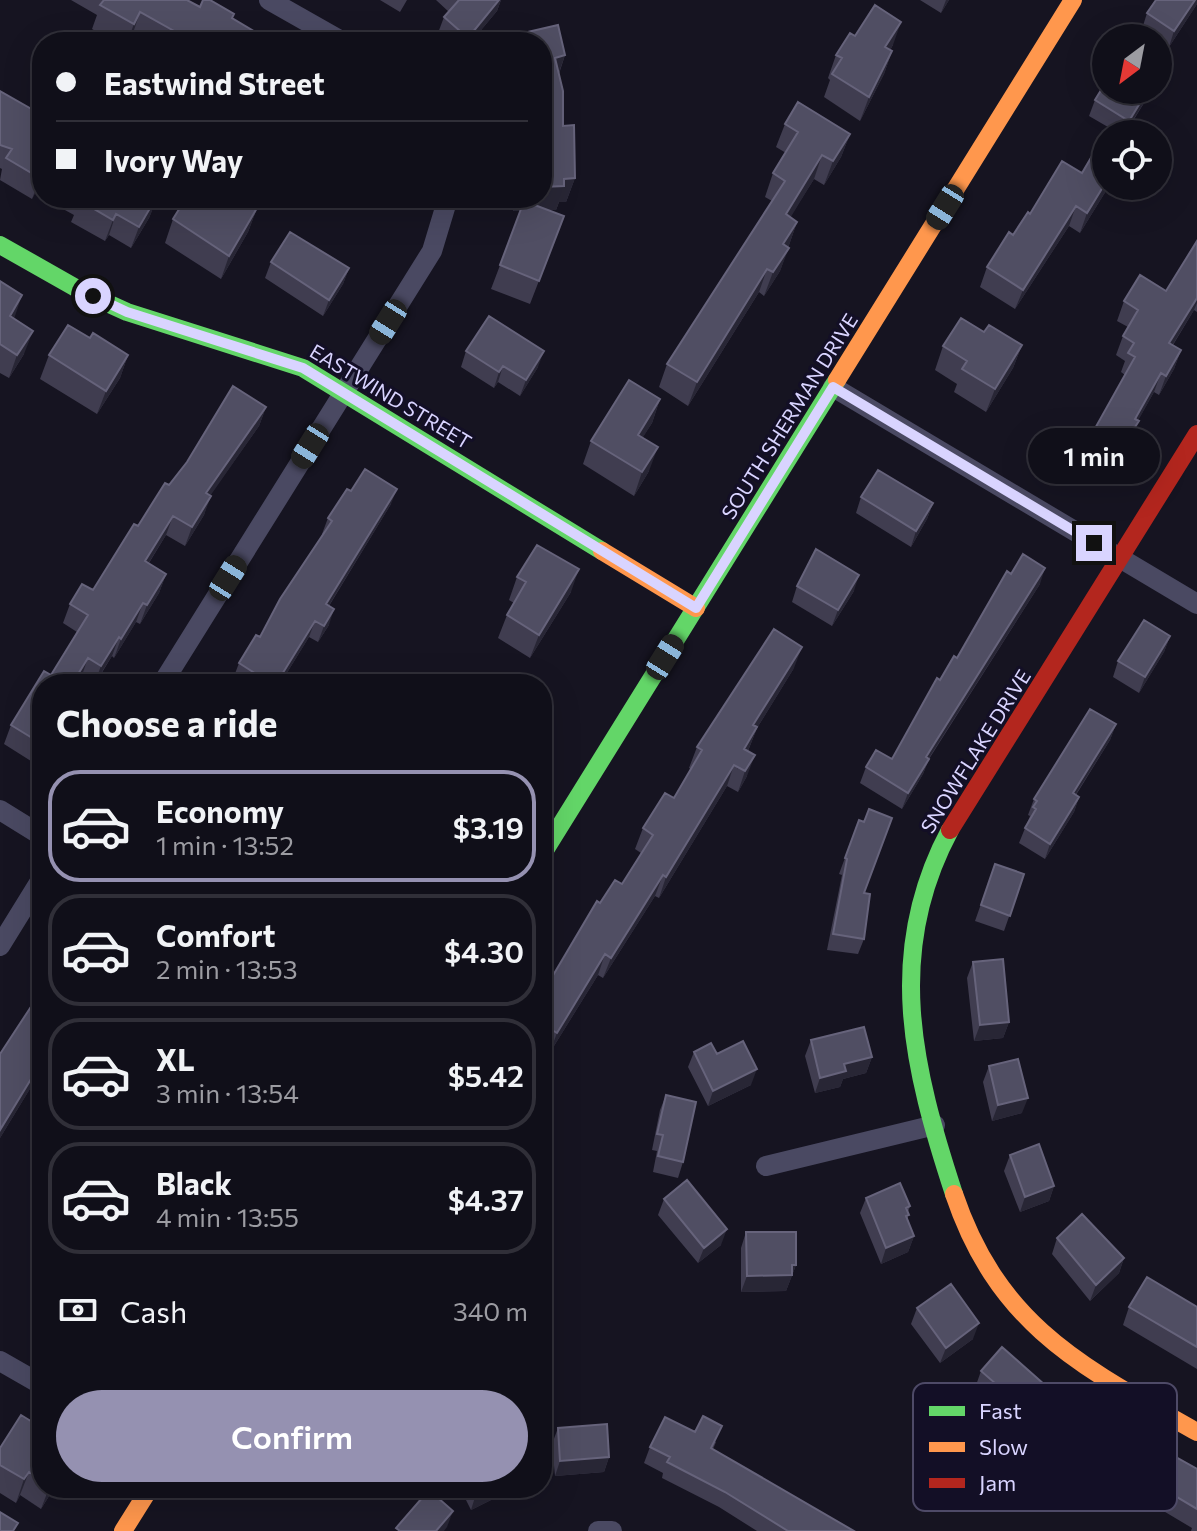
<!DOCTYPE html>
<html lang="en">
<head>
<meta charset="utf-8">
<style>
  body { margin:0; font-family:Commissioner,sans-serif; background:#1e1d26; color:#f1f3f6; height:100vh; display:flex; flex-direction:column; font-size:30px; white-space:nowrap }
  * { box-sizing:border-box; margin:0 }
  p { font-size:26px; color:#9c9ca2 }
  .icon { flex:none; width:44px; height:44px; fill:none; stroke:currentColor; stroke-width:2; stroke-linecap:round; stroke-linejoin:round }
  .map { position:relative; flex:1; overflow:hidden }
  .drawer { position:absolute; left:32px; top:674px; width:520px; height:824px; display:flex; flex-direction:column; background:#100f19; border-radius:32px; box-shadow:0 8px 32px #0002,0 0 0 2px #302f38 }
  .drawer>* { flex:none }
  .guide { position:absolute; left:32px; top:32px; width:520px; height:176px; border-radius:32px; box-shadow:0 8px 32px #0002,0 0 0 2px #302f38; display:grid; align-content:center; height:176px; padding:0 24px; background:#100f19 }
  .needle { width:52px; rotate:212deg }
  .tools { position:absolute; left:1092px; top:24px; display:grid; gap:16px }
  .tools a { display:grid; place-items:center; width:80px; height:80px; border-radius:50%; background:#100f19; box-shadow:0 8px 32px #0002,0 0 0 2px #302f38; font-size:40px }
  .end { position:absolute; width:36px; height:36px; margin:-18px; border:10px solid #d9d4ff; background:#111; box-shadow:0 0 0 4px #111 }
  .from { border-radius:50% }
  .bubble { position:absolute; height:56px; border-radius:28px; background:#100f19; box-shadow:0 8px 32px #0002,0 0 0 2px #302f38; font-size:26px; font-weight:600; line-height:56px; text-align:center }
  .car { position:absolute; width:24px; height:48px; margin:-24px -12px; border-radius:10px; box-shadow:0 0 6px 2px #0007; background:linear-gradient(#222 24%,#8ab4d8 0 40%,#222 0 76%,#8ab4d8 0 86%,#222 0) }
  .guide b { display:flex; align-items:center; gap:28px; height:76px; font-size:30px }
  .guide b+b { border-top:2px solid #302f38 }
  .guide i { width:20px; height:20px; background:#f1f3f6 }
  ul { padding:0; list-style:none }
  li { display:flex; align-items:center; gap:24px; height:112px; margin:0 16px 12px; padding:0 8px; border:4px solid #302f38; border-radius:32px }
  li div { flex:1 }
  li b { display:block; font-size:30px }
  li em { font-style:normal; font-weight:600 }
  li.current { border-color:#9591b1 }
  li>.icon { width:72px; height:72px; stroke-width:1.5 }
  h2 { padding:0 24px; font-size:36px; line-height:96px }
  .pay { display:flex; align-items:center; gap:20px; height:88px; padding:0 24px; font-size:30px }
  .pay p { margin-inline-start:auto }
  .cta { display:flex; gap:16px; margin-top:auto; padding:16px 24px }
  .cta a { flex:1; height:92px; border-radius:48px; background:#9591b1; color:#fff; font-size:32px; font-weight:600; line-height:92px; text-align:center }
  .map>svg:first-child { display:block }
</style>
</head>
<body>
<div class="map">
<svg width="1197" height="1531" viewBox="0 0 1197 1531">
  <rect width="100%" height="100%" fill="#161421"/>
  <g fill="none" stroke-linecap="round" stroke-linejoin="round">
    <!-- street -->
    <path stroke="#4a4962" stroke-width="20" d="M 269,0 L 343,42
      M 833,387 L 1197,604
      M 162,684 L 432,251 L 448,198
      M 0,810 L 42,836
      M 0,946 L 42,878
      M 766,1166 L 935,1125
      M 0,1361 L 42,1385
      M 598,1531 L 612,1531"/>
    <!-- fast -->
    <path stroke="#63d668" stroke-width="18" d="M 0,245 L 83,292 L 127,312 L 303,368 L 602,551
      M 950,830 C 884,953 913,1069 954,1194
      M 542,855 L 837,380"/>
    <!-- slow -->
    <path stroke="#ff974d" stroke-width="18" d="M 837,380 L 1073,0
      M 602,551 L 696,608
      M 954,1194 C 999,1327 1083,1367 1197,1432
      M 123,1531 L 150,1488"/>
    <!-- jam -->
    <path stroke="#b3261e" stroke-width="18" d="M 950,830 L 1197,434"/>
  </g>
  <!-- wall -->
  <path fill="#403d50" d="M 71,0 L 187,0 L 200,7 L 233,19 L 272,42 L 143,42 L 132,36 L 128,42 L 115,42 L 92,29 L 97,15 Z
    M 380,0 L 407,0 L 400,12 Z
    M 436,0 L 501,0 L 497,11 L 471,42 L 449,42 L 438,33 L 444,17 L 449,12 Z
    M 920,0 L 949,0 L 941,13 Z
    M 1197,0 L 1197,4 L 1169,47 L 1158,40 L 1158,38 L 1155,38 L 1142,29 L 1147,13 Z
    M 558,25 L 565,55 L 559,74 L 563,91 L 563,126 L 574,125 L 575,178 L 566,202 L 559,202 L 556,210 L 546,210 L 564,216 L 530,304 L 491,289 L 521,210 L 513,211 L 514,198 L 542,198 L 542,42 L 496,42 L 497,39 Z
    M 855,36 L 893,45 L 890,50 L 892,51 L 884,74 L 860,121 L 824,97 L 830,80 L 828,78 L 836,55 Z
    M 1152,90 L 1125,134 L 1120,134 L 1089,116 L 1095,100 Z
    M 0,91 L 42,115 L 42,197 L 35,193 L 32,199 L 0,180 L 2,169 L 0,168 Z
    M 785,124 L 850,134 L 841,157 L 824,185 L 814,179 L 790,217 L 797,222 L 780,271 L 764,296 L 759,292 L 688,406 L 659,387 L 667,364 L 772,201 L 765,197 L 773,173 L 786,153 L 776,147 Z
    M 1082,173 L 1106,186 L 1109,186 L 1080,233 L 1069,226 L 1015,309 L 980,287 L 987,267 L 1030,214 Z
    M 43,198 L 157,198 L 149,218 L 131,248 L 109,235 L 105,241 L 71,222 L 74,215 Z
    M 257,208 L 248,232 L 221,279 L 165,243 L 173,219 Z
    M 1197,241 L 1197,312 L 1194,310 L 1173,345 L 1181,350 L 1174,369 L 1159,395 L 1154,392 L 1138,420 L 1132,440 L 1104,482 L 1077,467 L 1084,448 L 1125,375 L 1121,372 L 1125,361 L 1116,355 L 1123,336 L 1128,327 L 1117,321 L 1124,301 L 1166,291 Z
    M 271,262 L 349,268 L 343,284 L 323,316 L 265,278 Z
    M 0,281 L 14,319 L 24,354 L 9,378 L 0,373 Z
    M 90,338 L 128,355 L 120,378 L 97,414 L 40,379 L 49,355 Z
    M 1022,345 L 1013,368 L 986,412 L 954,392 L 957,384 L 935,370 L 943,346 Z
    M 466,351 L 538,367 L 520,396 L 498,382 L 494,388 L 461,367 Z
    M 233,386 L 266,407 L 259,426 L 210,495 L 204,515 L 185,546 L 166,535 L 149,563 L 166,574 L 159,593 L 140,624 L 136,622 L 114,658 L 112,656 L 95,684 L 92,684 L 81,678 L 77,684 L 42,684 L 42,768 L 4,744 L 11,725 L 44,671 L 51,675 L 77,632 L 63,623 L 70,604 L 82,584 L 93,590 L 134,524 L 138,526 L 165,483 L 169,485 L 187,462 Z
    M 660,399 L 652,423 L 642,438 L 649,471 L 634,496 L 583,464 L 591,441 Z
    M 351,491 L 391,504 L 329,606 L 329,625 L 318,642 L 309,637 L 280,684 L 241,684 L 233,679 L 239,663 L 260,637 L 323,535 L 322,534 L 328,518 Z
    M 861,497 L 933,503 L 927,519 L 911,547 L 856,513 Z
    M 1011,574 L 1040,584 L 929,759 L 923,774 L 902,809 L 860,783 L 866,767 L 892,759 L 940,680 L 957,658 Z
    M 517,577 L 571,592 L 530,658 L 498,638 L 507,615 L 514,603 L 509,600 Z
    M 797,586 L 854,591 L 832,626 L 792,602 Z
    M 1170,636 L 1164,652 L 1139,693 L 1113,677 L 1118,661 Z
    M 794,668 L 757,728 L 748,751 L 747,776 L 738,792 L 727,786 L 659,898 L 655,896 L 603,978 L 598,975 L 549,1054 L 542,1049 L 542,994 L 600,903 L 622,884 L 641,853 L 635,849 L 643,828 L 674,798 L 691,769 L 689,768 L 697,747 Z
    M 1116,724 L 1110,740 L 1076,795 L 1079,797 L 1074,812 L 1045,859 L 1019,843 L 1030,816 L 1028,815 L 1034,799 Z
    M 859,820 L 864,893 L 864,939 L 858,954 L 827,950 L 842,875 L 839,874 Z
    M 995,864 L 1024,874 L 1004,931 L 975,921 Z
    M 973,962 L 1009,1022 L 1003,1038 L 974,1041 L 967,978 Z
    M 42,979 L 42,1069 L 0,1138 L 0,1054 L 29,1010 L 35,990 Z
    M 811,1040 L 872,1057 L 866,1073 L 843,1079 L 840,1087 L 815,1093 L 805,1056 Z
    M 694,1052 L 717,1054 L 751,1085 L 708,1106 L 688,1067 Z
    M 989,1066 L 1022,1113 L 992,1121 L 983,1082 Z
    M 666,1095 L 683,1162 L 678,1178 L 653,1172 L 657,1151 L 652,1150 L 660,1110 Z
    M 1010,1155 L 1054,1186 L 1049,1201 L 1020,1212 L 1004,1171 Z
    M 866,1198 L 910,1206 L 908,1212 L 908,1220 L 914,1236 L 908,1252 L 881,1264 L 860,1213 Z
    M 664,1199 L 721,1245 L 698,1263 L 658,1215 Z
    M 746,1232 L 796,1265 L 786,1291 L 741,1292 L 741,1248 Z
    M 1057,1238 L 1124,1258 L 1119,1273 L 1090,1301 L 1052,1254 Z
    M 1129,1307 L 1197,1307 L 1197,1369 L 1123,1325 Z
    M 917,1308 L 973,1339 L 940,1363 L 911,1324 Z
    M 981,1371 L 1063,1401 L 1197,1469 L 1197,1531 L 1191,1531 L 1192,1528 L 1098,1472 L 1022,1430 L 975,1388 Z
    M 42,1428 L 42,1488 L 54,1488 L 41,1509 L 20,1495 L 16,1503 L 0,1493 L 0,1448 Z
    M 558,1428 L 609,1457 L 604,1472 L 555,1476 L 552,1444 Z
    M 695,1432 L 716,1442 L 713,1449 L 854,1531 L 757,1531 L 719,1507 L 662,1478 L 663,1473 L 644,1463 L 650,1447 Z
    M 460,1488 L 515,1488 L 471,1510 Z"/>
  <!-- shaded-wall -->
  <path fill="#282635" d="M 499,0 L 501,0 L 497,11 L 471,42 L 466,42 L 468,38 Z
    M 946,0 L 949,0 L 941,13 Z
    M 1195,0 L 1197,0 L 1197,4 L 1169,47 L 1174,31 Z
    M 140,12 L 132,36 L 127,42 L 134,24 Z
    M 901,22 L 893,45 L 877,70 L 885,47 Z
    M 892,51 L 884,74 L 860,121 L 869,97 Z
    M 565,55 L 557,78 L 555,58 Z
    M 1148,90 L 1152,90 L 1124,134 L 1129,121 Z
    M 850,134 L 841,157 L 824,185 L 833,161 Z
    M 822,155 L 814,179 L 778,238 L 786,214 Z
    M 42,174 L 35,193 L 32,199 L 40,178 Z
    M 575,178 L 566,202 L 559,202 L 556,210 L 513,211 L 518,198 L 542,198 L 542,187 L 564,179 Z
    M 1106,182 L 1106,186 L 1109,186 L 1080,233 L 1087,213 Z
    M 157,198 L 149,218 L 131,248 L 139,227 Z
    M 1076,206 L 1069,226 L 1015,309 L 1023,290 Z
    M 257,208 L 248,232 L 221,279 L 229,256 Z
    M 116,214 L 109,235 L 105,241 L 113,220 Z
    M 797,222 L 789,245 L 775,268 L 783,244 Z
    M 789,248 L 780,271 L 764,296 L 773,272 Z
    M 349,268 L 343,284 L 323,316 L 329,300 Z
    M 767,269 L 759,292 L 688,406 L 697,382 Z
    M 22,295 L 14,319 L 10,316 Z
    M 1197,298 L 1197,303 L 1194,310 L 1162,362 L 1169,343 Z
    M 33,331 L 24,354 L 9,378 L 17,355 Z
    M 1022,345 L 1013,368 L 986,412 L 995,389 Z
    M 1181,350 L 1174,369 L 1159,395 L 1166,376 Z
    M 544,351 L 538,367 L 520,396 L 526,380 Z
    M 128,355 L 120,378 L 97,414 L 106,391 Z
    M 503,366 L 498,382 L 494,388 L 499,372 Z
    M 1161,373 L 1154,392 L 1134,428 L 1139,421 L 1132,440 L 1104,482 L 1111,463 Z
    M 660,399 L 652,423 L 630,458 L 638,435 Z
    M 266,407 L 259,426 L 199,512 L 206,493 Z
    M 658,447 L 649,471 L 634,496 L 642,472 Z
    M 397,489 L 391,504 L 320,620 L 326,604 Z
    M 211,496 L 204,515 L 185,546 L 192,527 Z
    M 933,503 L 927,519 L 911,547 L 916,531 Z
    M 173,516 L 166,535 L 138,580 L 145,561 Z
    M 1045,568 L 1040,584 L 920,772 L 926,757 Z
    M 579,569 L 571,592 L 530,658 L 539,635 Z
    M 166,574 L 159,593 L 140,624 L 147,605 Z
    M 859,575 L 854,591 L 832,626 L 838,610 Z
    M 143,603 L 136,622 L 114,658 L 121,639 Z
    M 334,609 L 329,625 L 318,642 L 324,626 Z
    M 315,621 L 309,637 L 280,684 L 276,684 Z
    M 1170,636 L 1164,652 L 1139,693 L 1145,677 Z
    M 119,637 L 112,656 L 94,684 L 101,666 Z
    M 802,647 L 794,668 L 757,728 L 749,748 L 737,770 L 753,725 Z
    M 88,658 L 81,678 L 77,684 L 72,684 Z
    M 1116,724 L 1110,740 L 1067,808 L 1073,793 Z
    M 755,755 L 747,776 L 738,792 L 745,771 Z
    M 929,759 L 923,774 L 902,809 L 908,793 Z
    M 734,765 L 727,786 L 659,898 L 666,877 Z
    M 1079,797 L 1074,812 L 1045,859 L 1050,844 Z
    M 663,875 L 655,896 L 603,978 L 611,958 Z
    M 605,954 L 598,975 L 549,1054 L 557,1033 Z
    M 1009,1022 L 1003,1038 L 974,1041 L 980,1025 Z
    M 872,1057 L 866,1073 L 843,1079 L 840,1087 L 815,1093 L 820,1078 L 844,1064 Z
    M 42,1061 L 42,1069 L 0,1138 L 0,1130 Z
    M 757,1069 L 751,1085 L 708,1106 L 713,1091 Z
    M 1028,1098 L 1022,1113 L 992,1121 L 998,1105 Z
    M 1054,1186 L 1049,1201 L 1020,1212 L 1025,1197 Z
    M 727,1229 L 721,1245 L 698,1263 L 704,1248 Z
    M 914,1236 L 908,1252 L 881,1264 L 886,1248 Z
    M 1124,1258 L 1119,1273 L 1090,1301 L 1096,1285 Z
    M 792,1265 L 796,1265 L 786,1291 L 741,1292 L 747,1276 Z
    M 979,1323 L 973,1339 L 940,1363 L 946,1348 Z
    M 609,1457 L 604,1472 L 555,1476 L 560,1461 Z
    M 29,1472 L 20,1495 L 16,1503 L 24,1479 Z
    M 49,1488 L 54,1488 L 41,1509 Z
    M 489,1488 L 515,1488 L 471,1510 L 476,1494 Z
    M 453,1511 L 447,1527 L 444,1531 L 436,1531 Z"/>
  <!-- building -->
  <path fill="#504e63" stroke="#66637b" stroke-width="2" d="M 104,0 L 187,0 L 200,7 L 203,0 L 210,0 L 234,14 L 232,18 L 272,42 L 179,42 L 183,36 L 140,12 L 134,24 L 100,5 Z
    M 459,0 L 499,0 L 468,38 L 444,17 Z
    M 1156,0 L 1195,0 L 1174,31 L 1147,13 Z
    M 875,5 L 901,22 L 885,47 L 892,51 L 869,97 L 832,74 L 842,58 L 836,55 L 850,33 L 855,36 Z
    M 558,25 L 565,55 L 555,58 L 563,91 L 563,126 L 574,125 L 575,178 L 564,179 L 564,186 L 542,187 L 542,42 L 498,42 L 497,39 Z
    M 1106,82 L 1106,90 L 1148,90 L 1129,121 L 1095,100 Z
    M 0,91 L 42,115 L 42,174 L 40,178 L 6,158 L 12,149 L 0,145 Z
    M 798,102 L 850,134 L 833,161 L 822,155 L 786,214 L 797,222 L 783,244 L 789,248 L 773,272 L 767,269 L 697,382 L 667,364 L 785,181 L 773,173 L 798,132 L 785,124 Z
    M 1095,151 L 1106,158 L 1106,182 L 1087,213 L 1076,206 L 1023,290 L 987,267 L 1009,232 L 1013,235 L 1028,212 L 1030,214 L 1062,161 L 1082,173 Z
    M 80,198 L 156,198 L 139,227 L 116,214 L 113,220 L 79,200 Z
    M 186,198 L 237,198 L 257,208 L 229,256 L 173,219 Z
    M 524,201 L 564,216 L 539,281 L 500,265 Z
    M 290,232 L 349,268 L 329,300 L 271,262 Z
    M 1197,241 L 1197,298 L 1169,343 L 1181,350 L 1166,376 L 1161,373 L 1135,419 L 1139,421 L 1111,463 L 1084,448 L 1135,357 L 1128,353 L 1134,343 L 1123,336 L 1138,310 L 1124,301 L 1140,275 L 1166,291 Z
    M 0,281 L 22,295 L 10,316 L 33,331 L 17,355 L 0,344 Z
    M 489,316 L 544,351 L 526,380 L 503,366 L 499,372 L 466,351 Z
    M 961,318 L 984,332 L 989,325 L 1022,345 L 995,389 L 962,369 L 967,361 L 943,346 Z
    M 68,325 L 90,338 L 93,333 L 128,355 L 106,391 L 49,355 Z
    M 629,380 L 660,399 L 638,435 L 658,447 L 642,472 L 591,441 Z
    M 233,386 L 266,407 L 206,493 L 211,496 L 192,527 L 173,516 L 145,561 L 166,574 L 147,605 L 143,603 L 121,639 L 119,637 L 101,666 L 88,658 L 72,684 L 42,684 L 42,744 L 11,725 L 44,671 L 51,675 L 88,615 L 70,604 L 82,584 L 93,590 L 134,524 L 138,526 L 165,483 L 169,485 L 187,462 Z
    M 365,469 L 397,489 L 326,604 L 334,609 L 324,626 L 315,621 L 276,684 L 272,684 L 239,663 L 256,635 L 260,637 L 280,599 L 332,521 L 328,518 L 347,489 L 351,491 Z
    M 878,470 L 933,503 L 916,531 L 861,497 Z
    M 537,545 L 579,569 L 539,635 L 507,615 L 526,582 L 517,577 Z
    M 816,549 L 859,575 L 838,610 L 797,586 Z
    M 1023,554 L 1045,568 L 926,757 L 929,759 L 908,793 L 866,767 L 876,750 L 892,759 L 937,678 L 940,680 L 954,656 L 957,658 L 1007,571 L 1011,574 Z
    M 1144,620 L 1170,636 L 1145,677 L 1118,661 Z
    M 774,629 L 802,647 L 753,725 L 757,727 L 744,749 L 755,755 L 745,771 L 734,765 L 666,877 L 663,875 L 611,958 L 605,954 L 557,1033 L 542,1024 L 542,994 L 597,901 L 600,903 L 615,880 L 622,884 L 653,835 L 643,828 L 665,793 L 674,798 L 702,750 L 697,747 Z
    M 1090,709 L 1116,724 L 1073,793 L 1079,797 L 1050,844 L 1025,828 L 1036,809 L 1033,807 L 1037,801 L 1034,799 Z
    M 869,809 L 892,818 L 864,893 L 870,894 L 864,939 L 833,934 L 847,859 L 845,858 L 859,820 L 864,822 Z
    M 995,864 L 1024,874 L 1010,916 L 981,905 Z
    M 1003,959 L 1009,1022 L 980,1025 L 973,962 Z
    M 42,979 L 42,1061 L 0,1130 L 0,1054 L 40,993 L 35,990 Z
    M 864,1027 L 872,1057 L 844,1064 L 846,1071 L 820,1078 L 811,1040 Z
    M 743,1041 L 757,1069 L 713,1091 L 694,1052 L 711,1043 L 717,1054 Z
    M 1018,1059 L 1028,1098 L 998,1105 L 989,1066 Z
    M 666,1095 L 696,1102 L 683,1162 L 658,1156 L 663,1135 L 657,1134 Z
    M 1039,1144 L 1054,1186 L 1025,1197 L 1010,1155 Z
    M 687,1180 L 727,1229 L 704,1248 L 664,1199 Z
    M 900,1183 L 910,1206 L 906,1208 L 909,1215 L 906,1216 L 914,1236 L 886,1248 L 866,1198 Z
    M 1082,1214 L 1124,1258 L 1096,1285 L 1057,1238 Z
    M 746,1232 L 796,1232 L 796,1265 L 792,1265 L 792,1275 L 747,1276 Z
    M 1147,1277 L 1197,1307 L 1197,1347 L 1129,1307 Z
    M 951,1284 L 979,1323 L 946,1348 L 917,1308 Z
    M 1002,1347 L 1063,1401 L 1065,1397 L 1084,1409 L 1086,1406 L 1155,1449 L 1156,1446 L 1197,1469 L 1197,1509 L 1105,1454 L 1028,1412 L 981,1371 Z
    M 21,1415 L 42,1428 L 42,1480 L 29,1472 L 24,1479 L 0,1465 L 0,1448 Z
    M 703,1416 L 722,1426 L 711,1448 L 854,1531 L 788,1531 L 725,1492 L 667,1462 L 670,1457 L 650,1447 L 665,1417 L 695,1432 Z
    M 607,1424 L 609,1457 L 560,1461 L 558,1428 Z
    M 473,1488 L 489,1488 L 476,1494 Z
    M 429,1490 L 453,1511 L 436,1531 L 400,1531 L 396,1528 Z
    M 0,1512 L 18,1523 L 13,1531 L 0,1531 Z"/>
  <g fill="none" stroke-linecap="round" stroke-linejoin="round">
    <!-- route -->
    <path stroke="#d9d4ff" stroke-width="10" d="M 93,296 L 127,312 L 303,368 L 696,608 L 833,387 L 1094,543"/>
  </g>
  <g text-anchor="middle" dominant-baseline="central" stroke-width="6" stroke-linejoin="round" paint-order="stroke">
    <!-- street labels -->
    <g font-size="20" fill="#d9d4ff" stroke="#130f26">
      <text transform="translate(391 396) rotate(31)">EASTWIND STREET</text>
      <text transform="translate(789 416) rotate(-58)">SOUTH SHERMAN DRIVE</text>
      <text transform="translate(975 751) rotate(-58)">SNOWFLAKE DRIVE</text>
    </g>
  </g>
  <!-- legend -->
  <rect x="913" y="1383" width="264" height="128" rx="12" fill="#130f26" stroke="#4e4a67" stroke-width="2"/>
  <rect x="929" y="1406" width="36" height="10" fill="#63d668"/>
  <rect x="929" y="1442" width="36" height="10" fill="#ff974d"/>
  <rect x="929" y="1478" width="36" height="10" fill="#b3261e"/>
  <g font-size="22" fill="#d9d4ff">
    <text x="979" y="1419">Fast</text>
    <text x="979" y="1455">Slow</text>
    <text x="979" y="1491">Jam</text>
  </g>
</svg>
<div class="tools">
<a><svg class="needle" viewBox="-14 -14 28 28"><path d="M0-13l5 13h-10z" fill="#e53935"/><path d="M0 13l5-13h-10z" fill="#9c9ca2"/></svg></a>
<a><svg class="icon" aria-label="locate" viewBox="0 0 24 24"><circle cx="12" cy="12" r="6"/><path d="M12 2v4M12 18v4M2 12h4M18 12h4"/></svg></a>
</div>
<i class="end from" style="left:93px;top:296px"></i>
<i class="end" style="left:1094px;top:543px"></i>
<div class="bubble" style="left:1028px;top:428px;width:132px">1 min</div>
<i class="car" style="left:945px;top:207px;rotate:212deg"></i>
<i class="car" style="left:388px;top:322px;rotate:212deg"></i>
<i class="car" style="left:310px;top:446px;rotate:212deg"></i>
<i class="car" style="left:228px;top:578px;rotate:32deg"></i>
<i class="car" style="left:665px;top:657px;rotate:32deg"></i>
<div class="guide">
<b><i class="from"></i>Eastwind Street</b>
<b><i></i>Ivory Way</b>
</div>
<section class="drawer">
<h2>Choose a ride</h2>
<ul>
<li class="current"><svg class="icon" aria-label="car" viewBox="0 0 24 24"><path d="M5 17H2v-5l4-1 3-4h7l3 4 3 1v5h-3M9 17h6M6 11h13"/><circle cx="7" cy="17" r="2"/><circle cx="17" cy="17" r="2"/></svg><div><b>Economy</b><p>1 min · 13:52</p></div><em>$3.19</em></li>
<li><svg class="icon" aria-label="car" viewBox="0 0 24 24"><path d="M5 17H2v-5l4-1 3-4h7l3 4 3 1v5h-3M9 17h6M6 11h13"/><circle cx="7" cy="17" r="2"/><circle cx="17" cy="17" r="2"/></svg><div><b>Comfort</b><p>2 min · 13:53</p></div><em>$4.30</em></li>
<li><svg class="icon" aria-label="car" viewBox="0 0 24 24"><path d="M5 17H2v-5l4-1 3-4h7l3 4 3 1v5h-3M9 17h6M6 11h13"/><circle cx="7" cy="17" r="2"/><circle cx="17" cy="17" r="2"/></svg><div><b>XL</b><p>3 min · 13:54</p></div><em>$5.42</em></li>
<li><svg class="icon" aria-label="car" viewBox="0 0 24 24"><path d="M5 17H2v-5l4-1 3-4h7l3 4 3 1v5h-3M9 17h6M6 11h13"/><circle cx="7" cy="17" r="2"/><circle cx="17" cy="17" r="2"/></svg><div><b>Black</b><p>4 min · 13:55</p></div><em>$4.37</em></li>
</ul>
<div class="pay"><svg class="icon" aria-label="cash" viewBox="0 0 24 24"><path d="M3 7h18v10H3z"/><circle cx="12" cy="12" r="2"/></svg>Cash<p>340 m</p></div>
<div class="cta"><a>Confirm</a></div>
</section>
</div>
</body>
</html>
